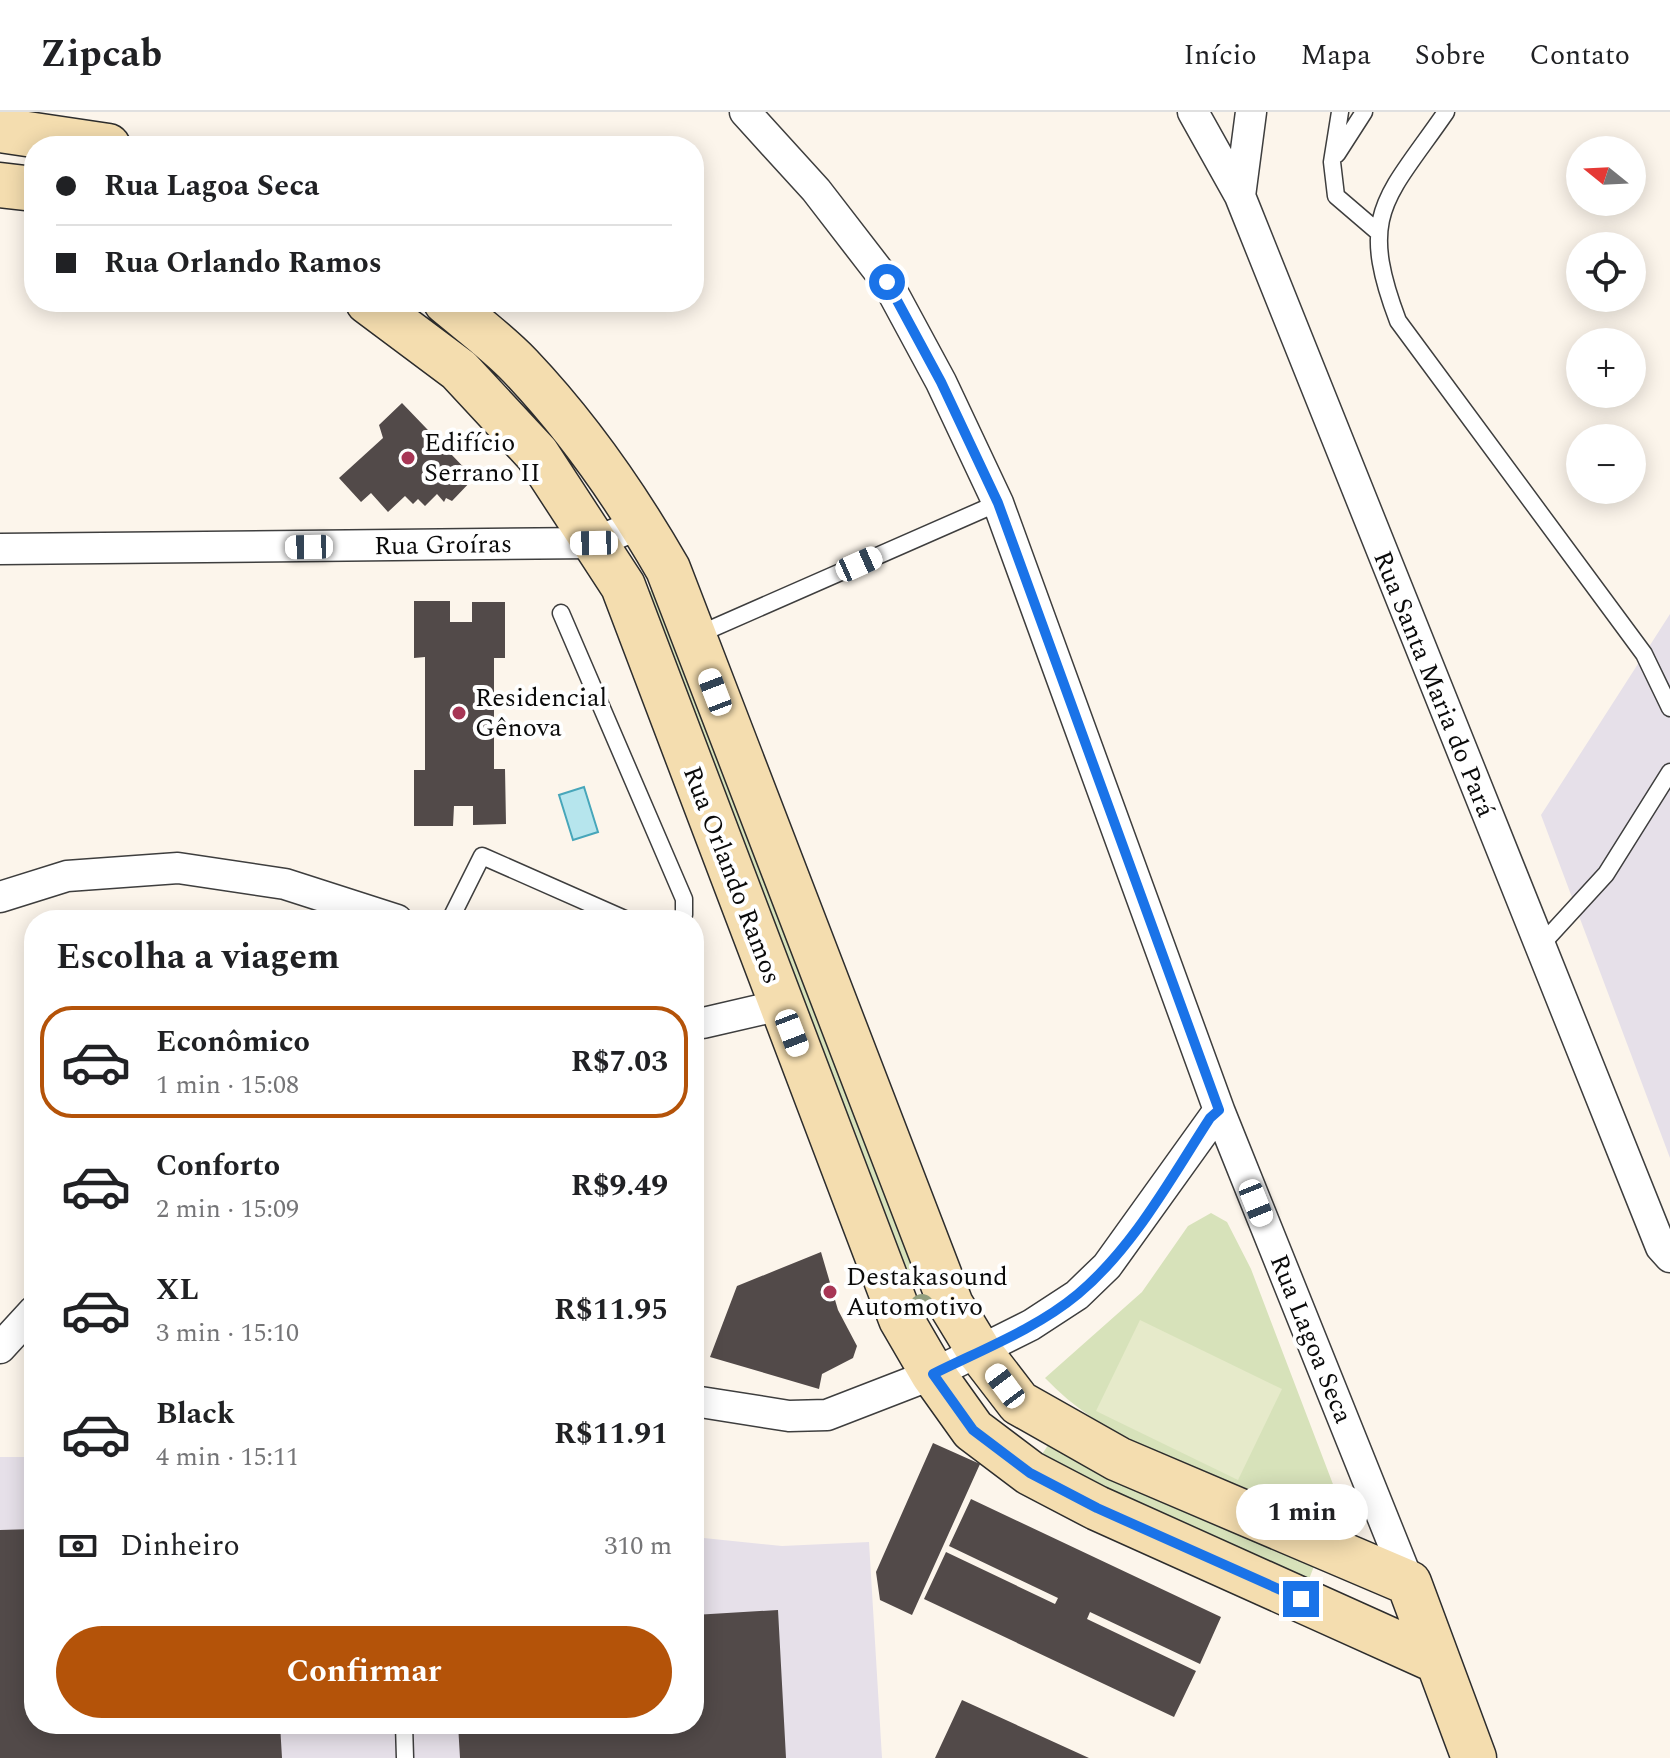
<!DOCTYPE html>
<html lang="pt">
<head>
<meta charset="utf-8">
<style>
  body { margin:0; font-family:Spectral,serif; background:#f2f2f2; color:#202124; height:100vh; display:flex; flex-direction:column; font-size:30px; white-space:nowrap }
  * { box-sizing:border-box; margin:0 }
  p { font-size:26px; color:#757577 }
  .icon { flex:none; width:44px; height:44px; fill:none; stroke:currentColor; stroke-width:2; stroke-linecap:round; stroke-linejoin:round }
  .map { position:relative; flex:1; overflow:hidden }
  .drawer { position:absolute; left:24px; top:798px; width:680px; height:824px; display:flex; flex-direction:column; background:#fff; border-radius:32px; box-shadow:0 4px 20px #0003 }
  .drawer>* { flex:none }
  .top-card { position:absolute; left:24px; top:24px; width:680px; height:176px; border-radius:32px; box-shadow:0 4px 20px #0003; display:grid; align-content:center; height:176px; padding:0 32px; background:#fff }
  .needle { width:52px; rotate:288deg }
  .fabs { position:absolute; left:1566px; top:24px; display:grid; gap:16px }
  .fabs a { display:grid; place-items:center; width:80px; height:80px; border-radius:50%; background:#fff; box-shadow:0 4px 20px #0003; font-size:40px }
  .end { position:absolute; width:36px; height:36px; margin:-18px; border:10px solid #1a73e8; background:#fff; box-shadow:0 0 0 4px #fff }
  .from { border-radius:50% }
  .bubble { position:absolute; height:56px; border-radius:28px; background:#fff; box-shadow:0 4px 20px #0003; font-size:26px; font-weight:700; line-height:56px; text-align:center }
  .car { position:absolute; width:24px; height:48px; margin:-24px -12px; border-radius:10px; box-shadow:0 0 6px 2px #0007; background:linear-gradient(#fff 24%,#345 0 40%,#fff 0 76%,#345 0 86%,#fff 0) }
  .top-card b { display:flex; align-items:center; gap:28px; height:76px; font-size:30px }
  .top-card b+b { border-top:2px solid #e0e0e0 }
  .top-card i { width:20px; height:20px; background:#202124 }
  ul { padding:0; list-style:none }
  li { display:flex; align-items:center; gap:24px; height:112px; margin:0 16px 12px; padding:0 16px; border:4px solid transparent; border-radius:32px }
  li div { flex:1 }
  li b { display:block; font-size:30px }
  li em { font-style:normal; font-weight:700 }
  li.active { border-color:#b45309 }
  li>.icon { width:72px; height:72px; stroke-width:1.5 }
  h2 { padding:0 32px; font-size:36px; line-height:96px }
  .pay { display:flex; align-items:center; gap:20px; height:88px; padding:0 32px; font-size:30px }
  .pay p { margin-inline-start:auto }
  .action { display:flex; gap:16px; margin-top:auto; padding:16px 32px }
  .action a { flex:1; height:92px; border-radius:48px; background:#b45309; color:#fff; font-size:32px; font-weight:700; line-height:92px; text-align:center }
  header { display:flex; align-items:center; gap:48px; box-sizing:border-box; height:112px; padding:0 40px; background:#fff; border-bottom:2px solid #e0e0e0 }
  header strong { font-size:38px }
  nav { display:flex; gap:44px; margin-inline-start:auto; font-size:28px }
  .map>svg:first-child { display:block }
</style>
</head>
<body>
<header>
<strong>Zipcab</strong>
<nav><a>Início</a><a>Mapa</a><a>Sobre</a><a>Contato</a></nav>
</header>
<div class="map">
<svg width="1670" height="1646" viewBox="0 0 1670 1646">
  <rect width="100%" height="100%" fill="#fcf5eb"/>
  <!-- industrial -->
  <path fill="#e6e0e9" d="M 1670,502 L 1670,1046 L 1541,703 Z
    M 0,1345 L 34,1345 L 34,1612 L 694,1612 L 694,1425 L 782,1434 L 869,1430 L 882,1646 L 0,1646 Z"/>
  <!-- green -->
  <path fill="#d7e2ba" d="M 663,473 L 923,1161 L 901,1171 L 641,483 Z
    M 1211,1101 L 1227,1110 L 1251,1157 L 1347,1409 C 1247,1378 1119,1344 1045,1266 L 1142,1180 L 1188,1114 Z
    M 1052,1327 L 1316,1449 L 1306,1475 L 1037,1350 Z"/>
  <!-- pitch -->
  <path fill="#e6eaca" d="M 1140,1208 L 1282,1277 L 1238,1368 L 1096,1299 Z"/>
  <!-- water -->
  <path fill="#b6e5ed" stroke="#47a6ba" stroke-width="2" d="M 584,675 L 598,720 L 573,728 L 559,683 Z"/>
  <!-- building -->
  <path fill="#524a49" d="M 402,291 L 474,366 L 452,389 L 446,386 L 444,390 L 437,382 L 425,394 L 418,387 L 413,392 L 405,384 L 388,400 L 371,381 L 361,390 L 339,366 L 383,326 L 379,313 Z
    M 414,489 L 450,489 L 450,510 L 472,510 L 472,490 L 505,490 L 505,546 L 494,546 L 494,657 L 505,657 L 506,712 L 473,713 L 473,694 L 454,694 L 453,714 L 414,714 L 414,658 L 425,658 L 425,545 L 414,546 Z
    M 821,1140 L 838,1198 L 857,1234 L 853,1246 L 822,1262 L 819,1277 L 710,1245 L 737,1174 Z
    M 933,1331 L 980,1352 L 912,1503 L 880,1488 L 876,1460 Z
    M 971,1387 L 1221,1505 L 1200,1552 L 1090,1500 L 1087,1507 L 1196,1559 L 1174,1605 L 924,1487 L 946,1440 L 1055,1492 L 1058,1486 L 949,1434 Z
    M 34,1417 L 34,1612 L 280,1612 L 282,1646 L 0,1646 L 0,1418 Z
    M 778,1498 L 786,1646 L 460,1646 L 458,1612 L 694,1612 L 694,1503 Z
    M 962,1588 L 1089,1646 L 935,1646 Z"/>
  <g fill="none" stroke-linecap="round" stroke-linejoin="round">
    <defs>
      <path id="lane" d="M 1340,0 L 1332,50 L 1336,84 L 1378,120
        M 1446,0 C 1386,87 1357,101 1398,209 L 1644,542 L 1670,596
        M 1337,42 L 1364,0
        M 561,501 L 684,787 L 684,803 L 680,808
        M 695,524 L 998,391
        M 450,808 L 482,744 L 627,808
        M 1540,834 L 1606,762 L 1670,660
        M 404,1612 L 405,1646"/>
      <path id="street" d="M 745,0 L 816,78 L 887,170 L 941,270 L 998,391 L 1219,998 L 1409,1471
        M 1193,0 L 1240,84 L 1661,1135 L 1670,1145
        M 1240,84 L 1251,0
        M 0,437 L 594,431 L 641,411
        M 0,785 L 67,764 L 178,756 L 285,772 L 397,808
        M 694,908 L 703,911 L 781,893
        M 0,1236 L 34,1199
        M 694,1289 L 789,1304 L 827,1303 L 933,1262 L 1031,1213 L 1077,1183 L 1107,1154 L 1219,998"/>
      <path id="secondary" d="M 0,18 L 108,34
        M 0,73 L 34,77
        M 368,190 L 459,258 L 537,342 L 623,474 L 901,1207 L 933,1262 L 973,1318 L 1030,1361 L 1097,1396 L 1437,1549
        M 446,190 C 471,211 498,231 520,254 C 578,315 626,384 668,457 L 951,1193 L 979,1239 L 1019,1291 L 1118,1347 L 1409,1471 L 1474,1646"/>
    </defs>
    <!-- lane casing -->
    <use href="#lane" stroke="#3e3e3e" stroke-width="19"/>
    <!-- street casing -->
    <use href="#street" stroke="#3e3e3e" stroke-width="33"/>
    <!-- secondary casing -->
    <use href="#secondary" stroke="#2d2d2d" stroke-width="47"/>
    <!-- lane -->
    <use href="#lane" stroke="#fff" stroke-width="16"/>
    <!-- street -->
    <use href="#street" stroke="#fff" stroke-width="30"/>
    <!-- secondary -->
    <use href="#secondary" stroke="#f4ddaf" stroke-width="44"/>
  </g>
  <!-- trees -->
  <circle fill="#929f7e" cx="922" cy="1194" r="12"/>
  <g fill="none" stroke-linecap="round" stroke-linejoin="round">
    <!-- route -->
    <path stroke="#1a73e8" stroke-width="10" d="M 887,170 L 941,270 L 998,391 L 1219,998 L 1210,1006 C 1171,1066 1134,1135 1078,1182 C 1036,1217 981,1238 933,1262 L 973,1318 L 1030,1361 L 1097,1396 L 1301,1487"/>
  </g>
  <!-- markers -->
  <g fill="#a73655" stroke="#fff" stroke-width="3">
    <circle cx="408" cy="346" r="8"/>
    <circle cx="459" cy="601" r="8"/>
    <circle cx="830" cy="1180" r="8"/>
  </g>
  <g text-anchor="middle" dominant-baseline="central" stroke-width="8" stroke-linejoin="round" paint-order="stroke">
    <!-- poi labels -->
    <g font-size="26" fill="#0b0b0b" stroke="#fff" text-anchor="start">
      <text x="424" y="331">Edifício<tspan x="424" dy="30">Serrano II</tspan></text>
      <text x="475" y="586">Residencial<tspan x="475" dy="30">Gênova</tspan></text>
      <text x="846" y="1165">Destakasound<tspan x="846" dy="30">Automotivo</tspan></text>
    </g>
    <!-- street labels -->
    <g font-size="26" fill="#0b0b0b" stroke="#fff">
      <text transform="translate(443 433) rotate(-1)">Rua Groíras</text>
      <text transform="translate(1434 572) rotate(68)">Rua Santa Maria do Pará</text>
      <text transform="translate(732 763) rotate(69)">Rua Orlando Ramos</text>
      <text transform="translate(1311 1227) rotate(68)">Rua Lagoa Seca</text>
    </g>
  </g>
</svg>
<div class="fabs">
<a><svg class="needle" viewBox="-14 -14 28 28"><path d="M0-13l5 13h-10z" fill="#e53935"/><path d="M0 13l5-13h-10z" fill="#757577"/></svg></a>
<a><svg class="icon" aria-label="locate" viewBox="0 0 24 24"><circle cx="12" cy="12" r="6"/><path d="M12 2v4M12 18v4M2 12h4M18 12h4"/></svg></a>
<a>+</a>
<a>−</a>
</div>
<i class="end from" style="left:887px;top:170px"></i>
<i class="end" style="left:1301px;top:1487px"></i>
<div class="bubble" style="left:1236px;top:1372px;width:132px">1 min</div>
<i class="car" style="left:594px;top:431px;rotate:269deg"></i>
<i class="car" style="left:309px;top:435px;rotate:269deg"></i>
<i class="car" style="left:859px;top:452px;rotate:66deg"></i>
<i class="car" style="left:715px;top:580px;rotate:339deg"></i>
<i class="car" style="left:792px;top:921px;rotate:159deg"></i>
<i class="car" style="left:1256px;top:1091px;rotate:158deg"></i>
<i class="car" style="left:1005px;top:1274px;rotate:323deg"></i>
<div class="top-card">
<b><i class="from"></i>Rua Lagoa Seca</b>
<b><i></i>Rua Orlando Ramos</b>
</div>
<section class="drawer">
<h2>Escolha a viagem</h2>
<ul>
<li class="active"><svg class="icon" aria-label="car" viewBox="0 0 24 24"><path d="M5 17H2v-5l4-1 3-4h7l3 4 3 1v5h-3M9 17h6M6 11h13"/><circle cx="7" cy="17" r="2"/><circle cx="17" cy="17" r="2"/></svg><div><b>Econômico</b><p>1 min · 15:08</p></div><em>R$7.03</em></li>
<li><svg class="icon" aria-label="car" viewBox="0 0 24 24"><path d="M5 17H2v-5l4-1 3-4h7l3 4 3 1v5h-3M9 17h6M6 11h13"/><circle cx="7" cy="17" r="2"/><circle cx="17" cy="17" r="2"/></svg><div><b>Conforto</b><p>2 min · 15:09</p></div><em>R$9.49</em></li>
<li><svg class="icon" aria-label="car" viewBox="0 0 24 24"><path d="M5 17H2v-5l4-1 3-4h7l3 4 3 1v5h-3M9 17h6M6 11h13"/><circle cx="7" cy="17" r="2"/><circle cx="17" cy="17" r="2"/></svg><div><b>XL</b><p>3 min · 15:10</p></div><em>R$11.95</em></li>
<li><svg class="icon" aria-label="car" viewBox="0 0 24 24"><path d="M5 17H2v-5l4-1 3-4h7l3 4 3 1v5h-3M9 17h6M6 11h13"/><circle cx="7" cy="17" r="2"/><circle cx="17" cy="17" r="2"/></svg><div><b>Black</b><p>4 min · 15:11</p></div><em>R$11.91</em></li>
</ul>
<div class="pay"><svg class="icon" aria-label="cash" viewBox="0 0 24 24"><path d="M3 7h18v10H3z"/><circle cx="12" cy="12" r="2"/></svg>Dinheiro<p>310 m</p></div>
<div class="action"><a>Confirmar</a></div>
</section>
</div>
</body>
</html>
